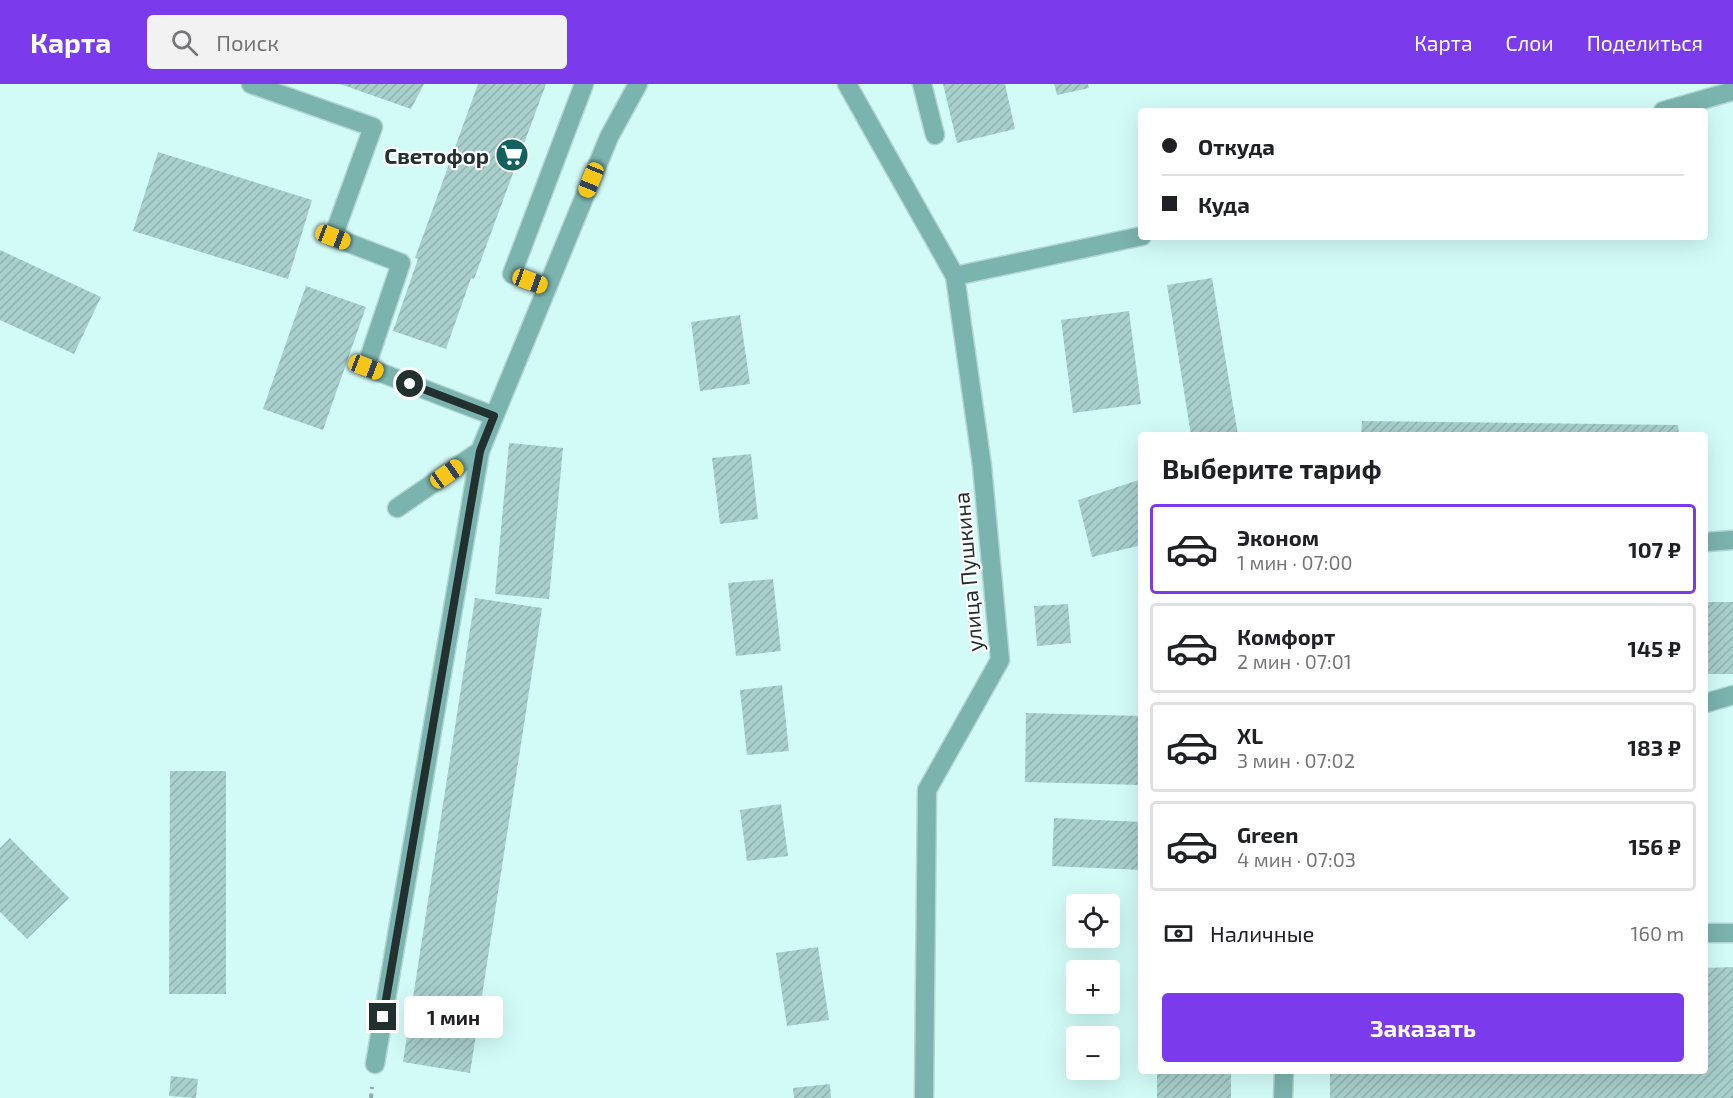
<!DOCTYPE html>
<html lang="ru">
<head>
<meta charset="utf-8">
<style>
  body { margin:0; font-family:"Exo 2",sans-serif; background:#f2f2f2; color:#202124; height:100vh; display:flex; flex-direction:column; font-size:22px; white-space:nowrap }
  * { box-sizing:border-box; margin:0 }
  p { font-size:20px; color:#757577 }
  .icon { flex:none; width:33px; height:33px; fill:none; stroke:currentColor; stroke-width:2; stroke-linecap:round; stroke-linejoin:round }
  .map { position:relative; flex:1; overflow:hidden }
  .panel { position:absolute; left:1138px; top:348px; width:570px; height:642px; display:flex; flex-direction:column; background:#fff; border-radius:6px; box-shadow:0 6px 24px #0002 }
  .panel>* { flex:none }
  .top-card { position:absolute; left:1138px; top:24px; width:570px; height:132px; border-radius:6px; box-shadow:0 6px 24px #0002; display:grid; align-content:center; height:132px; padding:0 24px; background:#fff }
  .buttons { position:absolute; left:1066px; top:810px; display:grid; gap:12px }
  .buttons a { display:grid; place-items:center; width:54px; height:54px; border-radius:6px; background:#fff; box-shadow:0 6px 24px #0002; font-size:30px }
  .end { position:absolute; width:27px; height:27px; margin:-14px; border:8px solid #223130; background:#fff; box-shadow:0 0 0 3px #fff }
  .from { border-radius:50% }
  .bubble { position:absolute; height:42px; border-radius:6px; background:#fff; box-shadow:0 6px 24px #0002; font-size:20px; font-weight:700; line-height:42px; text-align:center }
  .car { position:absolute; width:18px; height:36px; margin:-18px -9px; border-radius:8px; box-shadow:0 0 4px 2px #0007; background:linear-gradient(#f5c518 24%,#345 0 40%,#f5c518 0 76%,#345 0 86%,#f5c518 0) }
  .top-card b { display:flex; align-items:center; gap:21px; height:57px; font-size:22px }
  .top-card b+b { border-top:2px solid #e0e0e0 }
  .top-card i { width:15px; height:15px; background:#202124 }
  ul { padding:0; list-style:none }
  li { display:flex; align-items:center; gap:18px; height:90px; margin:0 12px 9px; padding:0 12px; border:3px solid #e0e0e0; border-radius:6px }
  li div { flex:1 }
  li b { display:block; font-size:22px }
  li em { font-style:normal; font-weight:700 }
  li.on { border-color:#7c3aed }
  li>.icon { width:54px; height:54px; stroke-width:1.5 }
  h2 { padding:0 24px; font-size:27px; line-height:72px }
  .pay { display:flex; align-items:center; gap:15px; height:66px; padding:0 24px; font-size:22px }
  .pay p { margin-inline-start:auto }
  .action { display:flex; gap:12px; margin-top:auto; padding:12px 24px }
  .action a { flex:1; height:69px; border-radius:6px; background:#7c3aed; color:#fff; font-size:24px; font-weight:700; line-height:69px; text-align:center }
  header { display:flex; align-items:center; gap:36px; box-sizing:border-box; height:84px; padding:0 30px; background:#7c3aed; color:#fff }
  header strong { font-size:28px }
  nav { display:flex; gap:33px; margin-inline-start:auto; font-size:21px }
  .search { width:420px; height:54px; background:#f2f2f2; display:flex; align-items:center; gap:15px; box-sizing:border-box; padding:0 21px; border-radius:6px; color:#757577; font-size:22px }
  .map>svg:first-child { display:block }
</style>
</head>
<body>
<header>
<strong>Карта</strong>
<div class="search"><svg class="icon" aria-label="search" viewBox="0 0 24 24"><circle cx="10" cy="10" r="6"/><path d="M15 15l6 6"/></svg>Поиск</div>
<nav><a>Карта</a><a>Слои</a><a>Поделиться</a></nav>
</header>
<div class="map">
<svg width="1733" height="1014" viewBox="0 0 1733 1014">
  <defs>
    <pattern id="building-hatch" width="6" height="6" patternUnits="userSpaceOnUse" patternTransform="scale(1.5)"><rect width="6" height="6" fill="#a8cfcc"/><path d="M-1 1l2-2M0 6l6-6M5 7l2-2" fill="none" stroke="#90b2b0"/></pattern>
  </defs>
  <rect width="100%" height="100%" fill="#d2fbf7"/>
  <!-- building -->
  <path fill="url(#building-hatch)" d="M 340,0 L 424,0 L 411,25 Z
    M 478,0 L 546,0 L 474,195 L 471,194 L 446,265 L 393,247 L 418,175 L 415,174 Z
    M 943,0 L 1005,0 L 1015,45 L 957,59 Z
    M 1054,0 L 1088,0 L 1089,4 L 1057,11 Z
    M 158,68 L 312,116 L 288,195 L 133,147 Z
    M 0,166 L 101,213 L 74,270 L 0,236 Z
    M 1212,194 L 1238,351 L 1191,351 L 1167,201 Z
    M 306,202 L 366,223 L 323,346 L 263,325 Z
    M 1129,227 L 1141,320 L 1073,329 L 1061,236 Z
    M 740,231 L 750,300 L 700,307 L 691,238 Z
    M 1362,337 L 1678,341 L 1679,351 L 1361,351 Z
    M 509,359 L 563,364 L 549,515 L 495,510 Z
    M 751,370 L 758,435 L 720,440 L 712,374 Z
    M 1142,395 L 1142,461 L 1092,473 L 1078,416 Z
    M 773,495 L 781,567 L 736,572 L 728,499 Z
    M 475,514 L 542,524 L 470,989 L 403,978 Z
    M 1706,518 L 1733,518 L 1733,590 L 1706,590 Z
    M 1068,520 L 1071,559 L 1037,562 L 1034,522 Z
    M 782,601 L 789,667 L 747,671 L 740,606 Z
    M 1026,629 L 1142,632 L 1142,701 L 1025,698 Z
    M 170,687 L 226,687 L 226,910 L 169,910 Z
    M 781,720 L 788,772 L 747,777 L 740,726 Z
    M 1054,734 L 1142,738 L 1142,786 L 1052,782 Z
    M 10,754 L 69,814 L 27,855 L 0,828 L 0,764 Z
    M 818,863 L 829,936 L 787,942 L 776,869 Z
    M 1733,883 L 1733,1014 L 1330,1014 L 1330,987 L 1706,987 L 1706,884 Z
    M 1157,987 L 1231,987 L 1231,1014 L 1157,1014 Z
    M 171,992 L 198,995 L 196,1014 L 169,1012 Z
    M 830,1000 L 831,1014 L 794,1014 L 793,1004 Z"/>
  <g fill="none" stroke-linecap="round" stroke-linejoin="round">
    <defs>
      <path id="minor" d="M 251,0 L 373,43 L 333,153 L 401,179 L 366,283 L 494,332
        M 847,0 L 955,192 L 982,382 L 1000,576 L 927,706 L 924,1014
        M 922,0 L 935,51
        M 1663,27 L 1733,7
        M 955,192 L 1142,152
        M 547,203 L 512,190 L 584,0
        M 397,424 L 480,367
        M 1706,458 L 1733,456
        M 1706,619 L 1733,611
        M 1706,849 L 1733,849
        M 375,980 L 480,367 L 609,53 L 638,0
        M 1283,1014 L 1284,987"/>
    </defs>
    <!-- minor casing -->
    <use href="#minor" stroke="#b2d7d3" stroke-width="21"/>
    <!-- path -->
    <path stroke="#8daca9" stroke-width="4" stroke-dasharray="4.5 4.5" stroke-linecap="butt" d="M 371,1014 L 372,1003"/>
    <!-- minor -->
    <use href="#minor" stroke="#7bb3ae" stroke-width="18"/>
  </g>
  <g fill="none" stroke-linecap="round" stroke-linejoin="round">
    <!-- route -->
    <path stroke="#223130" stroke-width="8" d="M 383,933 L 480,367 L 494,332 L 410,300"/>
  </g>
  <!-- icons -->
  <defs>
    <symbol id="supermarket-disc" viewBox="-11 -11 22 22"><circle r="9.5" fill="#13625e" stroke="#fefefe"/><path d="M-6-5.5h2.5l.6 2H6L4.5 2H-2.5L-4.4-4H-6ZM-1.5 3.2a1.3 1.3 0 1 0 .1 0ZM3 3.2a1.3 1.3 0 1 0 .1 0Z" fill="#fff"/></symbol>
  </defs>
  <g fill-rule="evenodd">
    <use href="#supermarket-disc" x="493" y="52" width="38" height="38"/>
  </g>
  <g text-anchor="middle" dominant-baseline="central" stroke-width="4.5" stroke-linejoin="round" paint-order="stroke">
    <!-- poi labels -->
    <g font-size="22" font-weight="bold" fill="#223130" stroke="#fefefe" text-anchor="end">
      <text x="489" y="71">Светофор</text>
    </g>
    <!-- street labels -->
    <g font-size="22" fill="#223130" stroke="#fefefe">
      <text transform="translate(967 488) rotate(-95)">улица Пушкина</text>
    </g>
  </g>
</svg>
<div class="buttons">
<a><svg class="icon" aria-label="locate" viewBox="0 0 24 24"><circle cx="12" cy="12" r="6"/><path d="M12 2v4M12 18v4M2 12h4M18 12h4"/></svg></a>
<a>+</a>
<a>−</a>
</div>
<i class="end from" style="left:410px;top:300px"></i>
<i class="end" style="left:383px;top:933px"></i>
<div class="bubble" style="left:404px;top:912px;width:99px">1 мин</div>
<i class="car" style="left:591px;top:96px;rotate:202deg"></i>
<i class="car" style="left:333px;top:153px;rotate:111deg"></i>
<i class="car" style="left:530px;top:197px;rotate:110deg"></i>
<i class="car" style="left:366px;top:283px;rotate:111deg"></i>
<i class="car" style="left:447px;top:390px;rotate:55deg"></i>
<div class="top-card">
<b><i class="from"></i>Откуда</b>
<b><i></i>Куда</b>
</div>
<section class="panel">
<h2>Выберите тариф</h2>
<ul>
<li class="on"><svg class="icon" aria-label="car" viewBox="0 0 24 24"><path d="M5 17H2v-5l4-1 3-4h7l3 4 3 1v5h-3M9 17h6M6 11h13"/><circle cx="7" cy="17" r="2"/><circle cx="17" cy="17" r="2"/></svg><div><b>Эконом</b><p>1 мин · 07:00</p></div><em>107 ₽</em></li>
<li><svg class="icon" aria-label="car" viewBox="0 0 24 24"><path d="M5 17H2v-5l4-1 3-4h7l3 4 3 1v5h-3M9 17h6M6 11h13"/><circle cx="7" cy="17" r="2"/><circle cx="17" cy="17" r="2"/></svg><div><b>Комфорт</b><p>2 мин · 07:01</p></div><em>145 ₽</em></li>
<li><svg class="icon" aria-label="car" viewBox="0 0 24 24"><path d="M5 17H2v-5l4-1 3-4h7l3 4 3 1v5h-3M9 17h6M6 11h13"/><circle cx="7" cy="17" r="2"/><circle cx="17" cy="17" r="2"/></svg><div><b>XL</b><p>3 мин · 07:02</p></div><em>183 ₽</em></li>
<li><svg class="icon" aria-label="car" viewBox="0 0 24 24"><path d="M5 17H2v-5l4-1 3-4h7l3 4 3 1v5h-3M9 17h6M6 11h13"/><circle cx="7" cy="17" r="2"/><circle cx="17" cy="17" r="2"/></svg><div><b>Green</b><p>4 мин · 07:03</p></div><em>156 ₽</em></li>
</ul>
<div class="pay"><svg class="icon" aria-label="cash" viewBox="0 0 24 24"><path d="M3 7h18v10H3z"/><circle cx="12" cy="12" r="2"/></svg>Наличные<p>160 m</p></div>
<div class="action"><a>Заказать</a></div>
</section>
</div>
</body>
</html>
